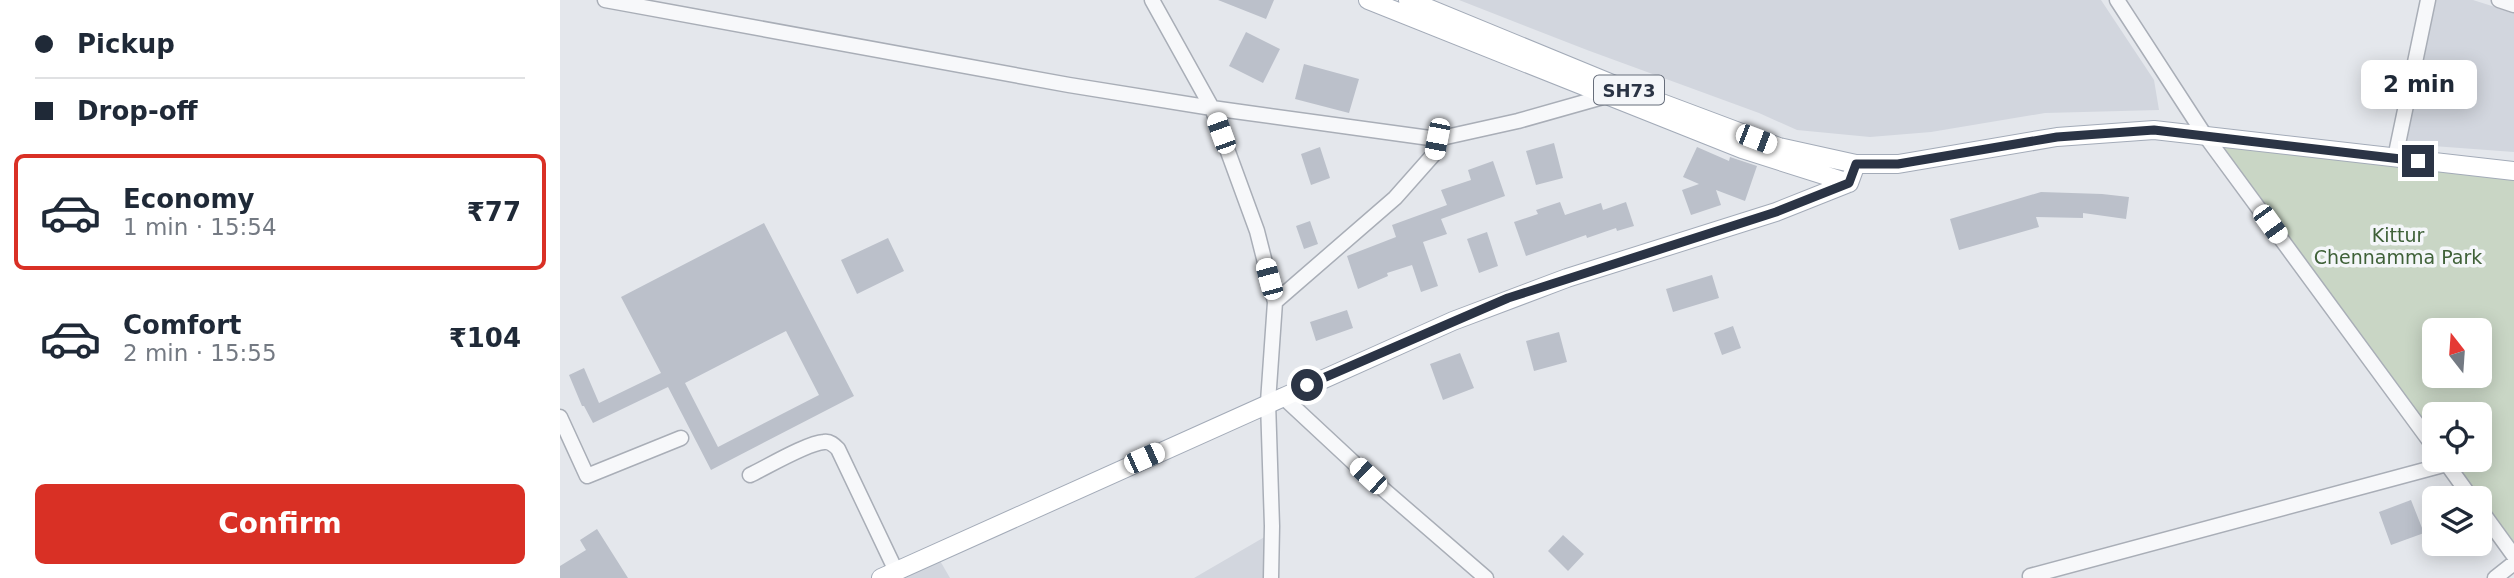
<!DOCTYPE html>
<html lang="en">
<head>
<meta charset="utf-8">
<style>
  body { margin:0; font-family:"DejaVu Sans",sans-serif; background:#f6f6f7; color:#1f2937; height:100vh; display:flex; flex-direction:column; font-size:26px; white-space:nowrap }
  * { box-sizing:border-box; margin:0 }
  p { font-size:23px; color:#747a83 }
  .icon { flex:none; width:38px; height:38px; fill:none; stroke:currentColor; stroke-width:2; stroke-linecap:round; stroke-linejoin:round }
  .map { position:relative; flex:1; overflow:hidden }
  .panel { display:flex; flex-direction:column; background:#fff; width:560px }
  .panel>* { flex:none }
  .banner { display:grid; align-content:center; height:154px; padding:0 35px; background:#fff }
  .needle { width:46px; rotate:343deg }
  .tools { position:absolute; left:1862px; top:318px; display:grid; gap:14px }
  .tools a { display:grid; place-items:center; width:70px; height:70px; border-radius:10px; background:#fff; box-shadow:0 4px 18px #0003; font-size:35px }
  .end { position:absolute; width:32px; height:32px; margin:-16px; border:9px solid #2b3445; background:#fff; box-shadow:0 0 0 4px #fff }
  .from { border-radius:50% }
  .bubble { position:absolute; height:49px; border-radius:10px; background:#fff; box-shadow:0 4px 18px #0003; font-size:23px; font-weight:700; line-height:49px; text-align:center }
  .car { position:absolute; width:21px; height:42px; margin:-21px -10px; border-radius:9px; box-shadow:0 0 5px 2px #0007; background:linear-gradient(#fff 24%,#345 0 40%,#fff 0 76%,#345 0 86%,#fff 0) }
  .banner b { display:flex; align-items:center; gap:24px; height:66px; font-size:26px }
  .banner b+b { border-top:2px solid #e0e1e3 }
  .banner i { width:18px; height:18px; background:#1f2937 }
  ul { padding:0; list-style:none }
  li { display:flex; align-items:center; gap:21px; height:116px; margin:0 14px 10px; padding:0 21px; border:4px solid transparent; border-radius:10px }
  li div { flex:1 }
  li b { display:block; font-size:26px }
  li em { font-style:normal; font-weight:700 }
  li.selected { border-color:#d93025 }
  li>.icon { width:63px; height:63px; stroke-width:1.5 }
  .button { display:flex; gap:14px; margin-top:auto; padding:14px 35px }
  .button a { flex:1; height:80px; border-radius:10px; background:#d93025; color:#fff; font-size:28px; font-weight:700; line-height:80px; text-align:center }
  main { display:flex; flex:1; min-height:0 }
  .map>svg:first-child { display:block }
</style>
</head>
<body>
<main>
<section class="panel">
<div class="banner">
<b><i class="from"></i>Pickup</b>
<b><i></i>Drop-off</b>
</div>
<ul>
<li class="selected"><svg class="icon" aria-label="car" viewBox="0 0 24 24"><path d="M5 17H2v-5l4-1 3-4h7l3 4 3 1v5h-3M9 17h6M6 11h13"/><circle cx="7" cy="17" r="2"/><circle cx="17" cy="17" r="2"/></svg><div><b>Economy</b><p>1 min · 15:54</p></div><em>₹77</em></li>
<li><svg class="icon" aria-label="car" viewBox="0 0 24 24"><path d="M5 17H2v-5l4-1 3-4h7l3 4 3 1v5h-3M9 17h6M6 11h13"/><circle cx="7" cy="17" r="2"/><circle cx="17" cy="17" r="2"/></svg><div><b>Comfort</b><p>2 min · 15:55</p></div><em>₹104</em></li>
</ul>
<div class="button"><a>Confirm</a></div>
</section>
<div class="map">
<svg width="1954" height="578" viewBox="0 0 1954 578">
  <rect width="100%" height="100%" fill="#e4e7ec"/>
  <!-- built -->
  <path fill="#d2d6de" d="M 899,0 L 1541,0 L 1594,80 L 1599,110 L 1485,113 L 1371,132 L 1310,137 L 1237,130 L 1199,113 L 1027,50 Z
    M 1874,0 L 1913,0 L 1954,13 L 1954,152 L 1846,144 Z
    M 708,535 L 706,578 L 634,578 Z
    M 379,559 L 390,578 L 338,578 Z"/>
  <!-- green -->
  <path fill="#c9d6c5" fill-rule="evenodd" d="M 1644,134 L 1954,168 L 1954,559 L 1920,512 L 1920,499 L 1910,499 L 1882,460 L 1920,460 L 1920,415 L 1874,415 L 1874,450 ZM 1874,331 L 1920,331 L 1920,376 L 1874,376 Z"/>
  <!-- building -->
  <path fill="#bbc0ca" fill-rule="evenodd" d="M 658,0 L 714,0 L 706,19 Z
    M 686,32 L 720,49 L 703,83 L 669,66 Z
    M 744,64 L 799,79 L 789,113 L 735,99 Z
    M 994,143 L 1003,178 L 976,185 L 966,151 Z
    M 760,147 L 770,178 L 751,185 L 741,154 Z
    M 1137,147 L 1169,161 L 1170,157 L 1197,166 L 1185,201 L 1156,190 L 1161,205 L 1131,215 L 1122,190 L 1139,184 L 1123,177 Z
    M 933,161 L 945,196 L 881,219 L 887,234 L 863,242 L 878,286 L 861,292 L 852,265 L 827,273 L 828,276 L 798,289 L 787,256 L 836,237 L 832,225 L 887,205 L 881,190 L 911,180 L 908,170 Z
    M 1481,192 L 1542,194 L 1569,197 L 1566,219 L 1523,213 L 1523,218 L 1476,217 L 1479,227 L 1399,250 L 1390,219 Z
    M 1000,202 L 1005,215 L 1041,203 L 1043,210 L 1066,202 L 1074,226 L 1057,231 L 1056,228 L 1027,238 L 1026,235 L 966,256 L 954,222 L 978,214 L 976,210 Z
    M 750,221 L 758,244 L 744,249 L 736,226 Z
    M 204,223 L 294,396 L 151,470 L 108,387 L 33,423 L 24,406 L 22,406 L 9,375 L 24,368 L 39,403 L 101,373 L 61,297 ZM 226,331 L 259,395 L 158,447 L 125,383 Z
    M 927,232 L 938,266 L 919,273 L 907,239 Z
    M 328,238 L 344,271 L 297,294 L 281,260 Z
    M 1152,275 L 1159,298 L 1113,312 L 1106,289 Z
    M 787,310 L 793,328 L 756,341 L 750,322 Z
    M 1173,326 L 1181,348 L 1162,355 L 1154,333 Z
    M 999,332 L 1007,362 L 974,371 L 966,341 Z
    M 900,353 L 914,388 L 883,400 L 870,364 Z
    M 1851,500 L 1864,533 L 1831,545 L 1819,512 Z
    M 37,529 L 68,578 L 0,578 L 0,566 L 26,550 L 20,540 Z
    M 1003,535 L 1024,554 L 1008,571 L 988,551 Z"/>
  <g fill="none" stroke-linecap="round" stroke-linejoin="round">
    <defs>
      <path id="minor" d="M 45,0 L 509,85 L 652,108 L 877,139 L 958,121 L 1050,95
        M 592,0 L 652,108 L 697,231 L 715,302 L 708,402 L 712,526 L 711,578
        M 1557,0 L 1644,134 L 1874,447
        M 1939,0 L 1954,5
        M 1835,158 L 1868,0
        M 715,302 L 835,198 L 874,154 L 877,139
        M 722,396 L 808,476 L 926,578
        M 0,417 L 27,476 L 121,438
        M 1884,460 L 1912,499
        M 190,475 C 207,467 247,443 264,442 C 270,441 274,445 278,449 L 336,571
        M 1920,509 L 1954,556
        M 1471,578 L 1470,576 L 1887,464
        M 1935,578 L 1954,563"/>
      <path id="major" d="M 808,0 L 1182,149 L 1289,183
        M 848,0 L 1067,90 L 1219,147 L 1296,164 L 1338,164 L 1497,137 L 1594,130 L 1954,171
        M 321,578 L 893,321 L 1007,278 L 1216,212 L 1289,183 L 1296,164"/>
    </defs>
    <!-- minor casing -->
    <use href="#minor" stroke="#a9aeb7" stroke-width="17"/>
    <!-- major casing -->
    <use href="#major" stroke="#a3abb8" stroke-width="20"/>
    <!-- minor -->
    <use href="#minor" stroke="#f7f8fa" stroke-width="14"/>
    <!-- major -->
    <use href="#major" stroke="#fff" stroke-width="18"/>
  </g>
  <g fill="none" stroke-linecap="round" stroke-linejoin="round">
    <!-- route -->
    <path stroke="#2b3445" stroke-width="9" d="M 747,385 L 948,298 L 1216,212 L 1289,183 L 1296,164 L 1338,164 L 1497,137 L 1594,130 L 1858,161"/>
  </g>
  <g text-anchor="middle" dominant-baseline="central" stroke-width="7" stroke-linejoin="round" paint-order="stroke">
    <!-- shield labels -->
    <rect fill="#f4f6f9" stroke="#676e7b" stroke-width="2" x="1034" y="75.5" width="70" height="29" rx="5"/>
    <g font-size="18" font-weight="bold" fill="#2b3445">
      <text x="1069" y="90">SH73</text>
    </g>
    <!-- park labels -->
    <g font-size="19" fill="#3f6138" stroke="#f4f6f9">
      <text x="1838" y="235">Kittur<tspan x="1838" dy="22">Chennamma Park</tspan></text>
    </g>
  </g>
</svg>
<div class="tools">
<a><svg class="needle" viewBox="-14 -14 28 28"><path d="M0-13l5 13h-10z" fill="#e53935"/><path d="M0 13l5-13h-10z" fill="#747a83"/></svg></a>
<a><svg class="icon" aria-label="locate" viewBox="0 0 24 24"><circle cx="12" cy="12" r="6"/><path d="M12 2v4M12 18v4M2 12h4M18 12h4"/></svg></a>
<a><svg class="icon" aria-label="layers" viewBox="0 0 24 24"><path d="M12 4l9 5-9 5-9-5zM3 14l9 5 9-5"/></svg></a>
</div>
<i class="end from" style="left:747px;top:385px"></i>
<i class="end" style="left:1858px;top:161px"></i>
<div class="bubble" style="left:1801px;top:60px;width:116px">2 min</div>
<i class="car" style="left:661px;top:133px;rotate:340deg"></i>
<i class="car" style="left:877px;top:139px;rotate:191deg"></i>
<i class="car" style="left:1196px;top:139px;rotate:111deg"></i>
<i class="car" style="left:1710px;top:224px;rotate:144deg"></i>
<i class="car" style="left:709px;top:279px;rotate:345deg"></i>
<i class="car" style="left:584px;top:458px;rotate:66deg"></i>
<i class="car" style="left:808px;top:476px;rotate:313deg"></i>
</div>
</main>
</body>
</html>
